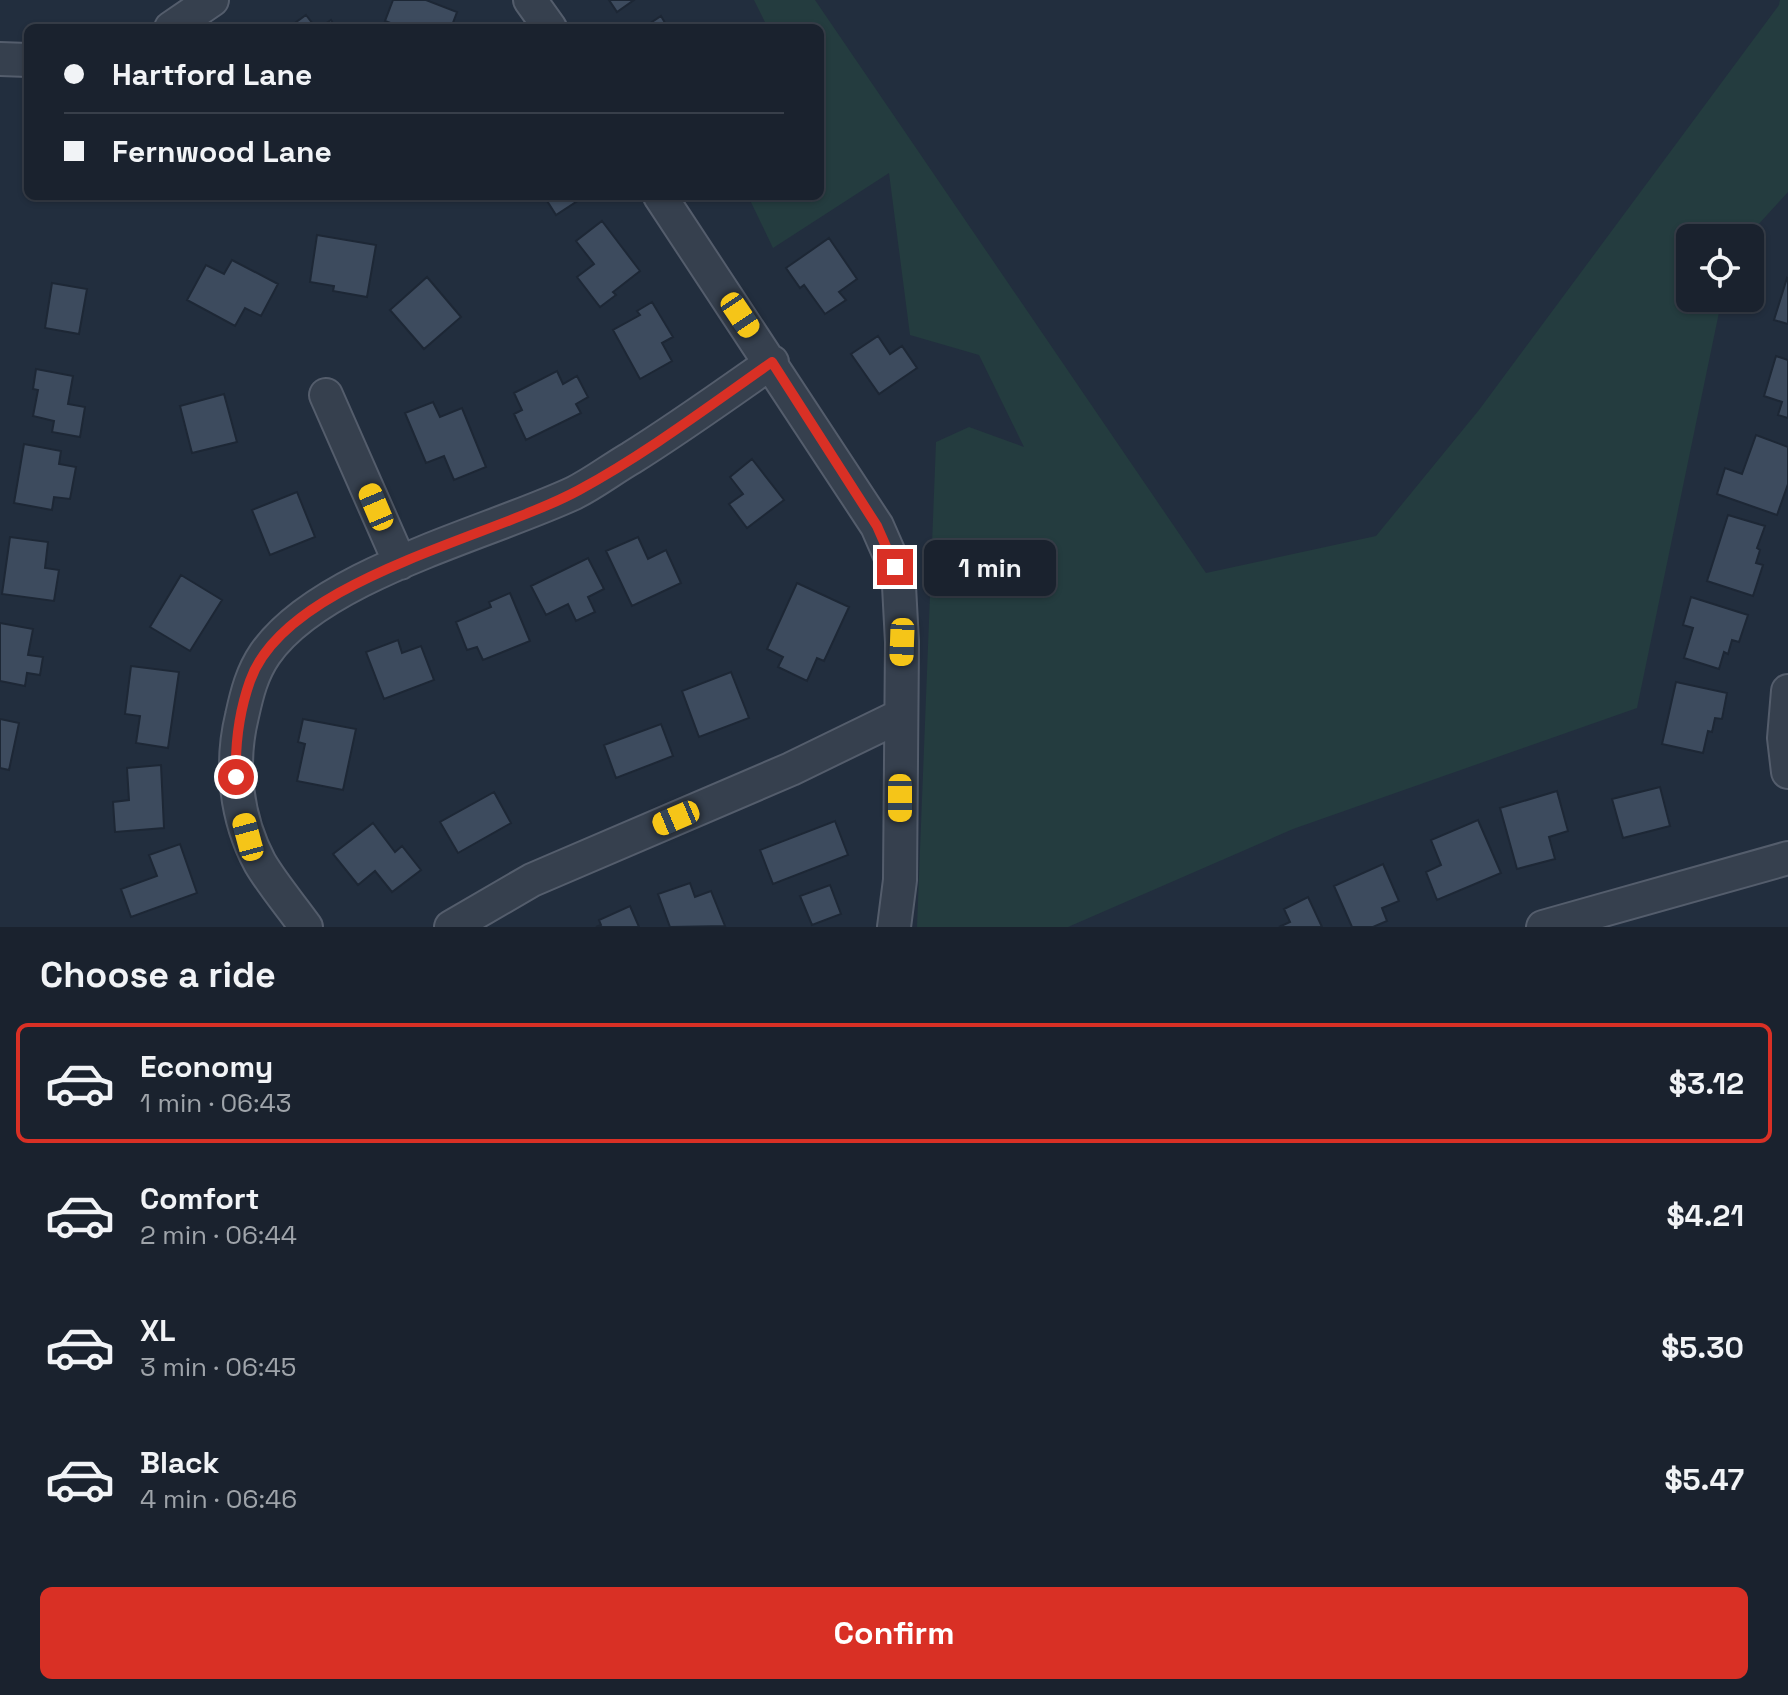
<!DOCTYPE html>
<html lang="en">
<head>
<meta charset="utf-8">
<style>
  body { margin:0; font-family:"Space Grotesk",sans-serif; background:#232a36; color:#f1f3f6; height:100vh; display:flex; flex-direction:column; font-size:30px; white-space:nowrap }
  * { box-sizing:border-box; margin:0 }
  p { font-size:26px; color:#9fa4aa }
  .icon { flex:none; width:44px; height:44px; fill:none; stroke:currentColor; stroke-width:2; stroke-linecap:round; stroke-linejoin:round }
  .map { position:relative; height:927px; overflow:hidden }
  .drawer { display:flex; flex-direction:column; background:#1a222e; flex:1 }
  .drawer>* { flex:none }
  .hud { position:absolute; left:24px; top:24px; width:800px; height:176px; border-radius:12px; box-shadow:0 2px 6px #0004,0 0 0 2px #383f4a; display:grid; align-content:center; height:176px; padding:0 40px; background:#1a222e }
  .tools { position:absolute; left:1676px; top:224px; display:grid; gap:16px }
  .tools a { display:grid; place-items:center; width:88px; height:88px; border-radius:12px; background:#1a222e; box-shadow:0 2px 6px #0004,0 0 0 2px #383f4a; font-size:40px }
  .end { position:absolute; width:36px; height:36px; margin:-18px; border:10px solid #d93025; background:#fff; box-shadow:0 0 0 4px #fff }
  .from { border-radius:50% }
  .bubble { position:absolute; height:56px; border-radius:12px; background:#1a222e; box-shadow:0 2px 6px #0004,0 0 0 2px #383f4a; font-size:26px; font-weight:800; line-height:56px; text-align:center }
  .car { position:absolute; width:24px; height:48px; margin:-24px -12px; border-radius:10px; box-shadow:0 0 6px 2px #0007; background:linear-gradient(#f5c518 24%,#345 0 40%,#f5c518 0 76%,#345 0 86%,#f5c518 0) }
  .hud b { display:flex; align-items:center; gap:28px; height:76px; font-size:30px }
  .hud b+b { border-top:2px solid #383f4a }
  .hud i { width:20px; height:20px; background:#f1f3f6 }
  ul { padding:0; list-style:none }
  li { display:flex; align-items:center; gap:24px; height:120px; margin:0 16px 12px; padding:0 24px; border:4px solid transparent; border-radius:12px }
  li div { flex:1 }
  li b { display:block; font-size:30px }
  li em { font-style:normal; font-weight:800 }
  li.active { border-color:#d93025 }
  li>.icon { width:72px; height:72px; stroke-width:1.5 }
  h2 { padding:0 40px; font-size:36px; line-height:96px }
  .primary-button { display:flex; gap:16px; margin-top:auto; padding:16px 40px }
  .primary-button a { flex:1; height:92px; border-radius:12px; background:#d93025; color:#fff; font-size:32px; font-weight:800; line-height:92px; text-align:center }
  .map>svg:first-child { display:block }
</style>
</head>
<body>
<div class="map">
<svg width="1788" height="927" viewBox="0 0 1788 927">
  <rect width="100%" height="100%" fill="#222e3e"/>
  <!-- green -->
  <path fill="#243c3f" d="M 754,0 L 815,0 L 1206,573 L 1376,536 L 1479,410 L 1779,5 L 1780,0 L 1788,0 L 1788,192 L 1746,238 L 1690,238 L 1690,298 L 1722,298 L 1637,708 L 1293,829 L 1068,927 L 917,927 L 936,442 L 969,427 L 1024,447 L 979,355 L 910,335 L 889,173 L 773,248 L 748,196 L 820,196 L 820,28 L 768,28 Z"/>
  <!-- building -->
  <path fill="#3d4b5e" stroke="#1d2735" stroke-width="2" d="M 393,0 L 426,0 L 457,12 L 451,28 L 404,28 L 385,21 Z
    M 609,0 L 634,0 L 617,12 Z
    M 306,15 L 316,28 L 288,28 Z
    M 661,16 L 668,28 L 643,28 Z
    M 331,20 L 336,28 L 320,28 Z
    M 544,196 L 585,196 L 556,215 Z
    M 602,221 L 640,271 L 613,292 L 616,295 L 600,307 L 577,277 L 594,264 L 576,241 Z
    M 317,235 L 376,245 L 367,297 L 333,291 L 334,286 L 310,282 Z
    M 829,238 L 857,279 L 839,292 L 846,300 L 825,314 L 804,285 L 800,288 L 786,268 Z
    M 232,260 L 278,284 L 261,316 L 245,308 L 235,326 L 187,300 L 206,265 L 224,274 Z
    M 427,277 L 461,317 L 424,349 L 390,310 Z
    M 1787,278 L 1788,279 L 1788,324 L 1774,320 Z
    M 52,283 L 87,289 L 79,334 L 45,328 Z
    M 652,302 L 673,337 L 662,343 L 672,361 L 640,379 L 613,330 L 640,315 L 637,311 Z
    M 878,336 L 890,354 L 902,346 L 917,368 L 879,394 L 851,354 Z
    M 1776,356 L 1788,360 L 1788,418 L 1778,415 L 1782,402 L 1764,396 Z
    M 36,369 L 73,376 L 68,404 L 85,407 L 80,437 L 52,432 L 54,421 L 33,416 L 38,390 L 33,389 Z
    M 557,371 L 563,384 L 577,376 L 588,397 L 576,404 L 581,413 L 526,440 L 514,414 L 522,410 L 514,393 Z
    M 224,394 L 237,442 L 192,453 L 180,406 Z
    M 433,402 L 440,417 L 462,408 L 486,467 L 454,480 L 444,456 L 426,463 L 405,413 Z
    M 1756,435 L 1788,447 L 1788,484 L 1777,515 L 1717,494 L 1725,468 L 1742,474 Z
    M 24,444 L 61,451 L 59,464 L 76,467 L 70,499 L 54,497 L 52,510 L 14,503 Z
    M 752,459 L 784,500 L 747,528 L 729,504 L 743,494 L 730,477 Z
    M 297,492 L 315,537 L 270,555 L 252,510 Z
    M 1728,515 L 1765,526 L 1757,548 L 1760,550 L 1756,563 L 1763,565 L 1753,596 L 1707,581 Z
    M 10,537 L 48,542 L 45,568 L 59,570 L 54,601 L 2,594 Z
    M 638,537 L 648,559 L 666,550 L 681,583 L 632,606 L 606,551 Z
    M 588,558 L 604,589 L 588,597 L 595,612 L 576,621 L 568,604 L 546,615 L 531,586 Z
    M 181,575 L 222,600 L 190,651 L 150,627 Z
    M 797,583 L 849,607 L 824,661 L 817,658 L 807,681 L 778,667 L 783,657 L 767,649 Z
    M 510,593 L 530,641 L 483,660 L 477,647 L 467,650 L 456,622 L 491,607 L 489,602 Z
    M 1691,597 L 1748,615 L 1739,642 L 1732,640 L 1728,654 L 1724,652 L 1719,669 L 1684,658 L 1693,628 L 1683,625 Z
    M 0,623 L 33,629 L 28,655 L 43,657 L 40,675 L 27,673 L 25,686 L 0,681 Z
    M 398,640 L 402,653 L 421,646 L 434,680 L 384,699 L 366,652 Z
    M 131,666 L 179,672 L 168,748 L 136,743 L 140,716 L 125,714 Z
    M 731,672 L 749,718 L 699,737 L 682,691 Z
    M 1676,682 L 1727,693 L 1722,719 L 1715,718 L 1712,732 L 1708,731 L 1703,753 L 1662,744 Z
    M 0,719 L 19,723 L 9,770 L 0,768 Z
    M 303,719 L 356,729 L 343,790 L 297,781 L 305,744 L 298,742 Z
    M 661,724 L 673,756 L 616,778 L 604,745 Z
    M 161,765 L 164,828 L 115,832 L 113,802 L 129,800 L 127,768 Z
    M 1660,787 L 1670,826 L 1623,838 L 1612,799 Z
    M 1557,791 L 1568,831 L 1549,837 L 1555,859 L 1517,869 L 1500,808 Z
    M 494,792 L 511,823 L 458,853 L 440,822 Z
    M 1478,820 L 1501,873 L 1437,900 L 1426,872 L 1441,865 L 1431,840 Z
    M 835,821 L 848,855 L 773,884 L 760,850 Z
    M 373,823 L 395,852 L 402,846 L 421,870 L 392,892 L 375,871 L 358,885 L 333,854 Z
    M 180,844 L 197,893 L 131,917 L 121,889 L 157,876 L 149,855 Z
    M 1383,864 L 1399,901 L 1382,908 L 1387,921 L 1373,927 L 1352,927 L 1334,886 Z
    M 690,883 L 695,897 L 711,891 L 725,926 L 670,927 L 658,894 Z
    M 830,885 L 841,914 L 812,925 L 800,896 Z
    M 1308,897 L 1322,927 L 1279,927 L 1290,922 L 1284,909 Z
    M 630,906 L 639,927 L 596,927 L 601,925 L 599,920 Z"/>
  <g fill="none" stroke-linecap="round" stroke-linejoin="round">
    <defs>
      <path id="street" d="M 530,0 L 550,28
        M 171,28 L 212,0
        M 0,59 L 28,60
        M 660,196 L 877,526 L 895,567 L 899,586 L 902,642 L 900,880 L 894,927
        M 326,395 L 400,563
        M 1788,691 L 1784,738 L 1788,772
        M 306,927 C 291,906 273,885 260,863 C 236,818 230,765 242,716 C 247,693 252,673 265,654 C 320,575 486,534 574,493 C 594,483 612,469 631,458 C 679,428 725,395 772,362
        M 451,927 L 532,880 L 791,769 L 900,716
        M 1543,927 L 1788,858"/>
    </defs>
    <!-- street casing -->
    <use href="#street" stroke="#545d6c" stroke-width="36"/>
    <!-- street -->
    <use href="#street" stroke="#36404e" stroke-width="32"/>
  </g>
  <g fill="none" stroke-linecap="round" stroke-linejoin="round">
    <!-- route -->
    <path stroke="#d93025" stroke-width="10" d="M 236,777 C 235,744 239,712 250,681 C 285,580 491,538 579,490 C 647,453 709,406 772,362 L 877,526 L 895,567"/>
  </g>
</svg>
<div class="tools">
<a><svg class="icon" aria-label="locate" viewBox="0 0 24 24"><circle cx="12" cy="12" r="6"/><path d="M12 2v4M12 18v4M2 12h4M18 12h4"/></svg></a>
</div>
<i class="end from" style="left:236px;top:777px"></i>
<i class="end" style="left:895px;top:567px"></i>
<div class="bubble" style="left:924px;top:540px;width:132px">1 min</div>
<i class="car" style="left:740px;top:315px;rotate:146deg"></i>
<i class="car" style="left:376px;top:507px;rotate:337deg"></i>
<i class="car" style="left:902px;top:642px;rotate:182deg"></i>
<i class="car" style="left:900px;top:798px;rotate:180deg"></i>
<i class="car" style="left:676px;top:818px;rotate:247deg"></i>
<i class="car" style="left:248px;top:837px;rotate:345deg"></i>
<div class="hud">
<b><i class="from"></i>Hartford Lane</b>
<b><i></i>Fernwood Lane</b>
</div>
</div>
<section class="drawer">
<h2>Choose a ride</h2>
<ul>
<li class="active"><svg class="icon" aria-label="car" viewBox="0 0 24 24"><path d="M5 17H2v-5l4-1 3-4h7l3 4 3 1v5h-3M9 17h6M6 11h13"/><circle cx="7" cy="17" r="2"/><circle cx="17" cy="17" r="2"/></svg><div><b>Economy</b><p>1 min · 06:43</p></div><em>$3.12</em></li>
<li><svg class="icon" aria-label="car" viewBox="0 0 24 24"><path d="M5 17H2v-5l4-1 3-4h7l3 4 3 1v5h-3M9 17h6M6 11h13"/><circle cx="7" cy="17" r="2"/><circle cx="17" cy="17" r="2"/></svg><div><b>Comfort</b><p>2 min · 06:44</p></div><em>$4.21</em></li>
<li><svg class="icon" aria-label="car" viewBox="0 0 24 24"><path d="M5 17H2v-5l4-1 3-4h7l3 4 3 1v5h-3M9 17h6M6 11h13"/><circle cx="7" cy="17" r="2"/><circle cx="17" cy="17" r="2"/></svg><div><b>XL</b><p>3 min · 06:45</p></div><em>$5.30</em></li>
<li><svg class="icon" aria-label="car" viewBox="0 0 24 24"><path d="M5 17H2v-5l4-1 3-4h7l3 4 3 1v5h-3M9 17h6M6 11h13"/><circle cx="7" cy="17" r="2"/><circle cx="17" cy="17" r="2"/></svg><div><b>Black</b><p>4 min · 06:46</p></div><em>$5.47</em></li>
</ul>
<div class="primary-button"><a>Confirm</a></div>
</section>
</body>
</html>
